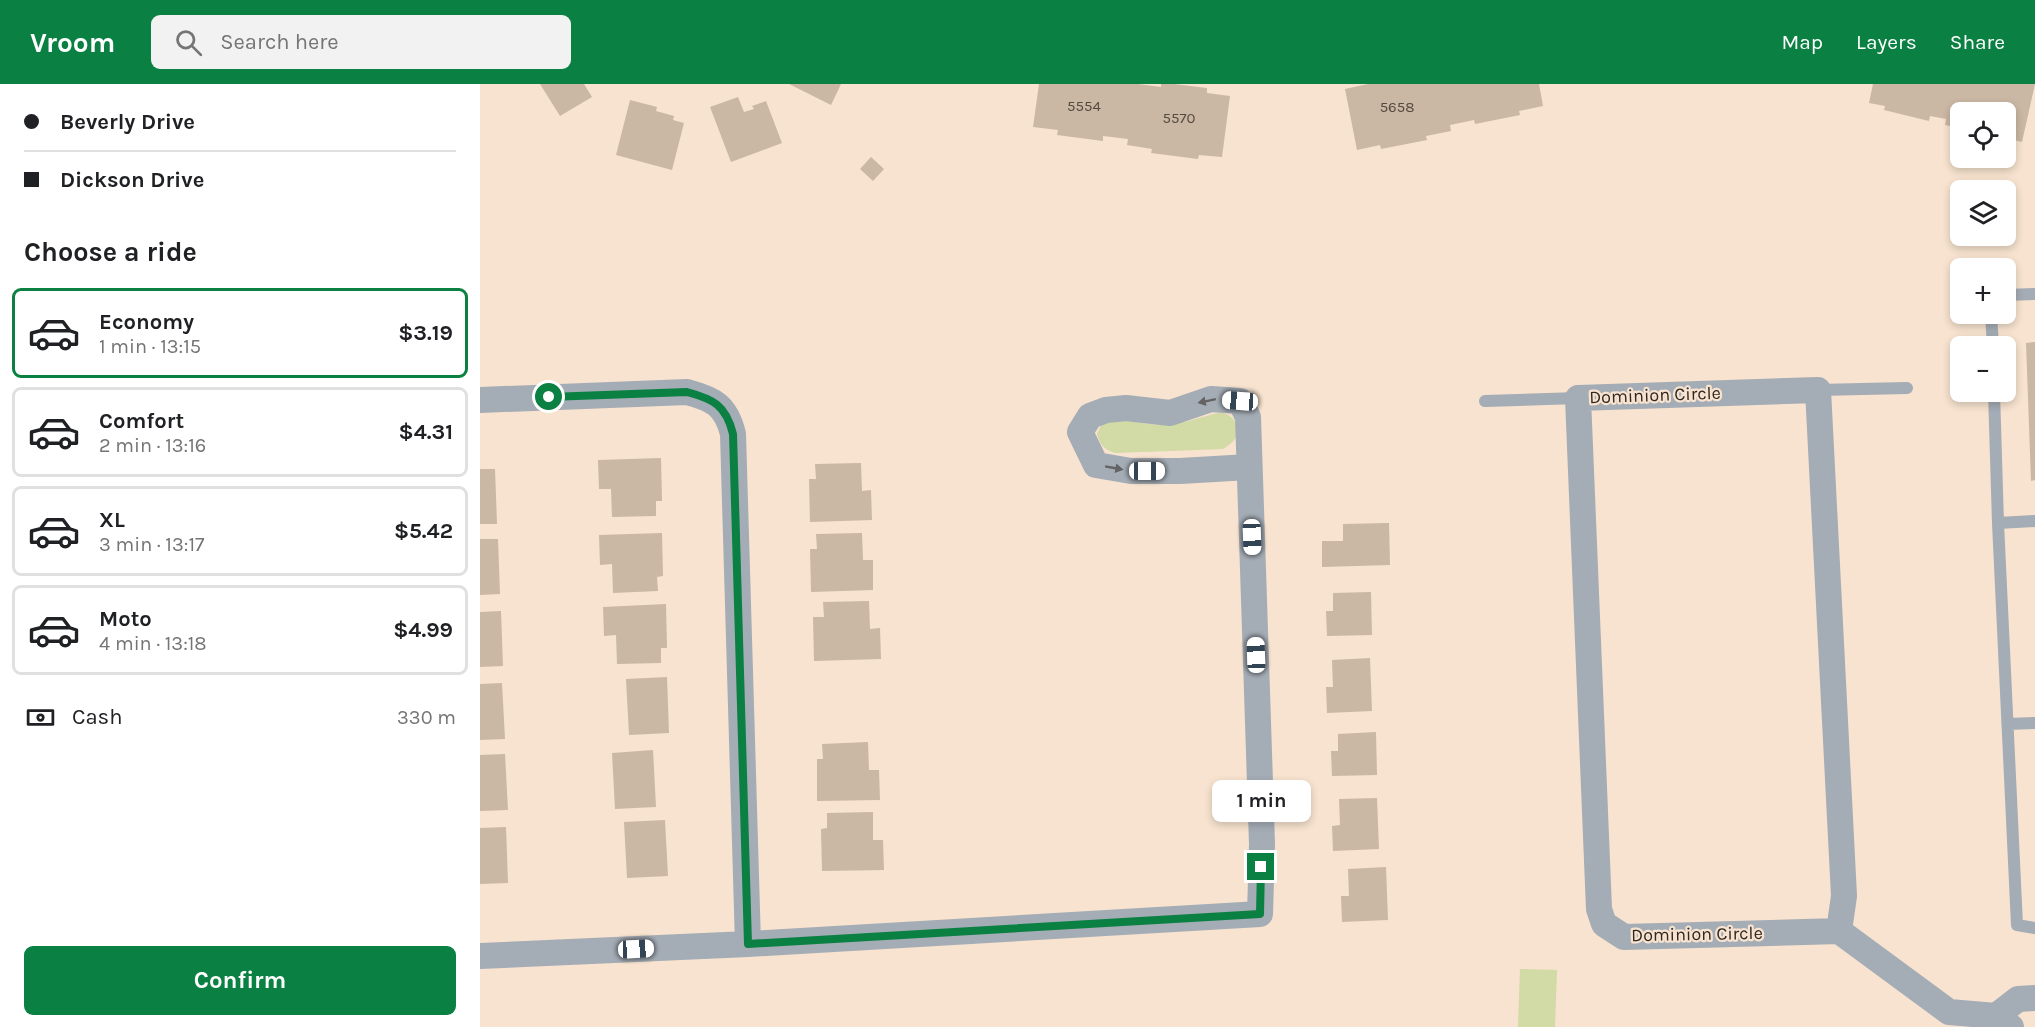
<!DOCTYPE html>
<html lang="en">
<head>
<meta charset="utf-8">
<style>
  body { margin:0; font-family:Karla,sans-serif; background:#f2f2f2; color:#202124; height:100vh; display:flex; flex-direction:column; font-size:22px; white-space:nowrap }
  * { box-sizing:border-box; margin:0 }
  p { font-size:20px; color:#757577 }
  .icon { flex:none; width:33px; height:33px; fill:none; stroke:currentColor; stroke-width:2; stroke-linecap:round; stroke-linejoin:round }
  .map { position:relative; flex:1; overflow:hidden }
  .side { display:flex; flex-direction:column; background:#fff; width:480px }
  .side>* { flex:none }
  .banner { display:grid; align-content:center; height:132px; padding:0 24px; background:#fff }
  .fabs { position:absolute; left:1470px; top:18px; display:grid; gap:12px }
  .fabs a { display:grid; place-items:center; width:66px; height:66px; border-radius:9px; background:#fff; box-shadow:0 3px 9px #0003; font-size:30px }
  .end { position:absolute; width:27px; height:27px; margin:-14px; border:8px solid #0b8043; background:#fff; box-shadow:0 0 0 3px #fff }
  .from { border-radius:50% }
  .bubble { position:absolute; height:42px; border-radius:9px; background:#fff; box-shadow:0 3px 9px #0003; font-size:20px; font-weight:700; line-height:42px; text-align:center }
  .car { position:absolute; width:18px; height:36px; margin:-18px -9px; border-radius:8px; box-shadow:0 0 4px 2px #0007; background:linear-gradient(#fff 24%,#345 0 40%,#fff 0 76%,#345 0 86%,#fff 0) }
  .banner b { display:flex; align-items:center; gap:21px; height:57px; font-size:22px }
  .banner b+b { border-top:2px solid #e0e0e0 }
  .banner i { width:15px; height:15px; background:#202124 }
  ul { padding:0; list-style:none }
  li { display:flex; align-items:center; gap:18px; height:90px; margin:0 12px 9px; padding:0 12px; border:3px solid #e0e0e0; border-radius:9px }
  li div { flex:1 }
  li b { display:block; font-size:22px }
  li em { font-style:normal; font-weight:700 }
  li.on { border-color:#0b8043 }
  li>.icon { width:54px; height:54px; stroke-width:1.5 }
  h2 { padding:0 24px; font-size:27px; line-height:72px }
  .pay { display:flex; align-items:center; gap:15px; height:66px; padding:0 24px; font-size:22px }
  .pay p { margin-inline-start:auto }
  .primary-button { display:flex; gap:12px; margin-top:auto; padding:12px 24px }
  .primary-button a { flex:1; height:69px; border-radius:9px; background:#0b8043; color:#fff; font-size:24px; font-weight:700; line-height:69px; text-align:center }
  header { display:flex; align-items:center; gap:36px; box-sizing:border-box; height:84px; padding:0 30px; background:#0b8043; color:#fff }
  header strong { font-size:28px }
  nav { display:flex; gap:33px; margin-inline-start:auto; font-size:21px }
  .search { width:420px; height:54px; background:#f2f2f2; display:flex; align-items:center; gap:15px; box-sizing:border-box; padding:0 21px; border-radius:9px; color:#757577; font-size:22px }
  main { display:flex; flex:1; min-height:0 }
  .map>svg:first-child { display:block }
</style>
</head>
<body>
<header>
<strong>Vroom</strong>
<div class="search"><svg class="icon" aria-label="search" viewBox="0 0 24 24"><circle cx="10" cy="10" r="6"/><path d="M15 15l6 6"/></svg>Search here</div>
<nav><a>Map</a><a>Layers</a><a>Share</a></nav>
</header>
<main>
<section class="side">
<div class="banner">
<b><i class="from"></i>Beverly Drive</b>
<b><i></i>Dickson Drive</b>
</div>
<h2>Choose a ride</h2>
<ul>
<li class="on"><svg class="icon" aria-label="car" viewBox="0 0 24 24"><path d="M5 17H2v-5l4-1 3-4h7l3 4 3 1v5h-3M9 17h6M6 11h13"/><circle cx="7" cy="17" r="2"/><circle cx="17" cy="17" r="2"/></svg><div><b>Economy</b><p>1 min · 13:15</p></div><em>$3.19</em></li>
<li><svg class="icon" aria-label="car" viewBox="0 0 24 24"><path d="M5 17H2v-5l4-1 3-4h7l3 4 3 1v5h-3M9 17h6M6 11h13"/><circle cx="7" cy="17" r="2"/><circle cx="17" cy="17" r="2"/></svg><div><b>Comfort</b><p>2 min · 13:16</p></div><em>$4.31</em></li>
<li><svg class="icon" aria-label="car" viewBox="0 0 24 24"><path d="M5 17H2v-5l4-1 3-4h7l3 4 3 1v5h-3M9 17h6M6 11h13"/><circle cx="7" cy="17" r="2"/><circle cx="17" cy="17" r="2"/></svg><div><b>XL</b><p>3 min · 13:17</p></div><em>$5.42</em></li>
<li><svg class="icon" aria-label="car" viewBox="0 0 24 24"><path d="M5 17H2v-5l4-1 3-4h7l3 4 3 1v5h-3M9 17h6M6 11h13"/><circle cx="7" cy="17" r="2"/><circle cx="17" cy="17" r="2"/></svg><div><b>Moto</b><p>4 min · 13:18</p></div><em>$4.99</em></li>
</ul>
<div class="pay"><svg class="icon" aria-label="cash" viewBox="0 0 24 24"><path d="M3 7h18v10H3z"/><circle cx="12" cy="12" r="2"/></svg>Cash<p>330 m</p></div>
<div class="primary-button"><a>Confirm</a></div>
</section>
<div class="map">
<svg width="1555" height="943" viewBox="0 0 1555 943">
  <rect width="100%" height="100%" fill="#f7e3cf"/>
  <!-- green -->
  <path fill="#d2daa5" d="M 741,328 C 764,336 763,354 743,365 L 635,369 C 624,365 620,361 617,350 L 621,341 L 627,335 C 645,335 662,340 680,341 C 701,341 720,333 741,328 Z
    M 1040,885 L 1077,886 L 1075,943 L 1038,943 Z"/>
  <!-- building -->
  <path fill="#cab7a4" d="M 60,0 L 104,0 L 112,13 L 80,32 Z
    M 309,0 L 361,0 L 351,21 Z
    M 559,0 L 658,0 L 681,3 L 681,0 L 694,0 L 727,4 L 727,9 L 750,12 L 742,73 L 719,71 L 718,75 L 671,69 L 672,65 L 647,61 L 648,55 L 623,52 L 623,57 L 577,51 L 578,46 L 553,43 Z
    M 888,0 L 1059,0 L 1063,22 L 1039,27 L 1040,31 L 995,40 L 994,36 L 970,41 L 971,47 L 946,52 L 947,56 L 901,65 L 900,61 L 877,66 L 865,5 Z
    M 1393,0 L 1555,0 L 1542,58 L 1526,54 L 1526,28 L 1480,28 L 1480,44 L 1465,41 L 1466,35 L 1450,32 L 1449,37 L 1404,26 L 1405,22 L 1389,19 Z
    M 258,13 L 264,28 L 274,25 L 272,22 L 286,17 L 302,59 L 251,78 L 230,23 Z
    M 150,16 L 177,23 L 176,27 L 194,32 L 193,36 L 204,39 L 192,86 L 136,71 Z
    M 391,73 L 404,85 L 393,97 L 380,85 Z
    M 1555,258 L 1555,396 L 1551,397 L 1546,259 Z
    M 181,374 L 182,417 L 176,417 L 176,432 L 132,433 L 131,405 L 119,405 L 118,376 Z
    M 381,379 L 382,407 L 391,406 L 392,436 L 330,438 L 329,395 L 336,395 L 335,380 Z
    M 0,385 L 15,385 L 17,440 L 0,440 Z
    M 909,439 L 910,481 L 842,483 L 842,457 L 863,457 L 863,440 Z
    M 182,449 L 183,492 L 177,493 L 178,507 L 133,509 L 132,480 L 120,481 L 119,451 Z
    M 382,449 L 383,476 L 393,476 L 393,506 L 331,508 L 330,465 L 337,465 L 336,450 Z
    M 0,455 L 18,455 L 20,510 L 0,511 Z
    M 891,508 L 892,551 L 847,552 L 846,527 L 853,527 L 853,509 Z
    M 389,517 L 390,545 L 400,544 L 401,575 L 334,577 L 333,533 L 344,533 L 343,518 Z
    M 186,520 L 187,564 L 181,564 L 181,579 L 137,580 L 136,551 L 124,552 L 123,523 Z
    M 21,527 L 23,582 L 0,583 L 0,528 Z
    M 890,574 L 892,627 L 847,629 L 846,603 L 853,603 L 852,576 Z
    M 187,593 L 189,649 L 149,651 L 146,595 Z
    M 22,599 L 25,655 L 0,656 L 0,600 Z
    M 896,648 L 897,691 L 852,692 L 851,667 L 858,667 L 858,650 Z
    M 388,658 L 389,686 L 399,686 L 400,716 L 337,717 L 337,675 L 343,675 L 342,660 Z
    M 173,666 L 176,723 L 135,725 L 132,669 Z
    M 25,670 L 28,726 L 0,727 L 0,671 Z
    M 897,714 L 899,765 L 853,767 L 852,742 L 860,741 L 859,715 Z
    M 393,728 L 393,756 L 403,756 L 404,786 L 342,787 L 341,745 L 347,744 L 347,729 Z
    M 185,736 L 188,792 L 147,794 L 144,738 Z
    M 26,743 L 28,799 L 0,800 L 0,744 Z
    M 906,783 L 908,836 L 862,838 L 861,812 L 869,812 L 868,785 Z"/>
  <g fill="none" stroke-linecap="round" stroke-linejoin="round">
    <!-- lane -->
    <path stroke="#a4acb5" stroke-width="12" d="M 1526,211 L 1555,210
      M 1511,230 L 1513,262
      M 1338,306 L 1427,304
      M 1514,308 L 1518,439 L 1555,437
      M 1005,317 L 1098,314
      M 1518,439 L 1537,841 L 1555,844
      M 1528,640 L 1555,639"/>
    <!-- street -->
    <path stroke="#a4acb5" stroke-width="26" d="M 1338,306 L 1364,812 L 1359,847 L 1144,853 L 1124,840 L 1119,825 L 1098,314 Z
      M 0,316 L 207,308 C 233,315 246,321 253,350 L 268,860
      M 1359,847 L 1469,928 L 1516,932
      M 0,872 L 268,860 L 780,830 L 782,760 L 768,333 L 760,317 L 731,315 L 690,329 L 646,324 L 626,326 L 610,332 L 600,348 L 616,381 L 651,387 L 700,387 L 769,383
      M 1531,943 L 1516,932 L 1538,915 L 1555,914"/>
  </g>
  <!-- one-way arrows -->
  <defs><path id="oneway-solid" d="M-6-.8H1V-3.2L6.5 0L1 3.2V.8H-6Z" transform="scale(1.5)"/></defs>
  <g fill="#646363">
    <use href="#oneway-solid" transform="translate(727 317) rotate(168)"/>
    <use href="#oneway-solid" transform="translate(634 384) rotate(10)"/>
  </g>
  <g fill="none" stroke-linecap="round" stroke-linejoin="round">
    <!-- route -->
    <path stroke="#0b8043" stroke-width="8" d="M 69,313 L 207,308 C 233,315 246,321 253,350 L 268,860 L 780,830 L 781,783"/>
  </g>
  <g text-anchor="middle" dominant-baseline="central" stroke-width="4.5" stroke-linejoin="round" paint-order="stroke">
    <!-- number labels -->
    <g font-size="15" fill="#564b41">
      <text x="604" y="22">5554</text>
      <text x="917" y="23">5658</text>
      <text x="699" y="34">5570</text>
    </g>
    <!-- street labels -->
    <g font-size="18" fill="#2f2720" stroke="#f7e3cf">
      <text transform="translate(1175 311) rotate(-2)">Dominion Circle</text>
      <text transform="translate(1217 850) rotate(-1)">Dominion Circle</text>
    </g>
  </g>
</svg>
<div class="fabs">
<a><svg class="icon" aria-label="locate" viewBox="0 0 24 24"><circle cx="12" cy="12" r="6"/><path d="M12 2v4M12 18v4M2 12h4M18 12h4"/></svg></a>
<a><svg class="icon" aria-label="layers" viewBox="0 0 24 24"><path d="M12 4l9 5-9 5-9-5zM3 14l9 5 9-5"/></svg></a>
<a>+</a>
<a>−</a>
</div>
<i class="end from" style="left:69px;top:313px"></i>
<i class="end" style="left:781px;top:783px"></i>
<div class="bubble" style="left:732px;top:696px;width:99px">1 min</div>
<i class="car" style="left:760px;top:317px;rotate:274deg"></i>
<i class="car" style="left:667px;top:387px;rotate:90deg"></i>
<i class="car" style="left:772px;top:453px;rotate:178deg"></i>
<i class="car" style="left:776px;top:571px;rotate:358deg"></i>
<i class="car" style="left:156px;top:865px;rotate:87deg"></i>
</div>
</main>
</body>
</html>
